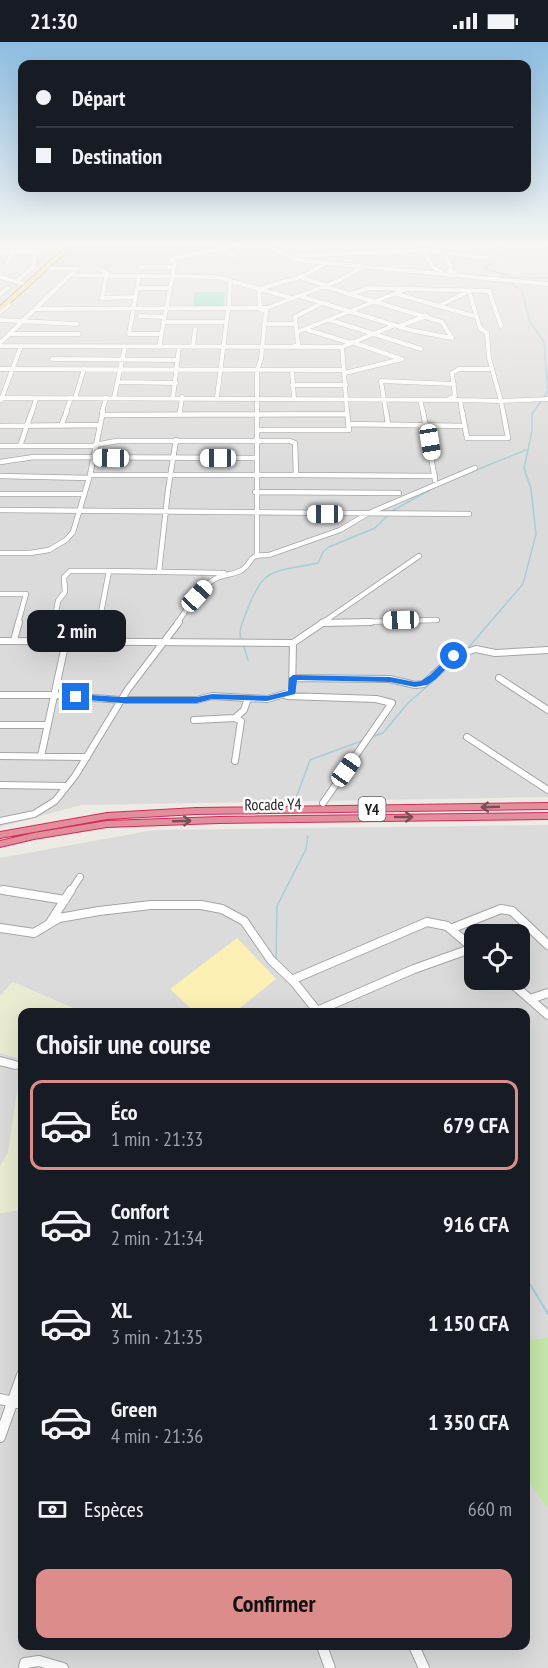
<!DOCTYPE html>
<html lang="fr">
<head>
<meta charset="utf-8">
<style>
  body { margin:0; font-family:"PT Sans Narrow",sans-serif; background:#20242c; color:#f1f3f6; height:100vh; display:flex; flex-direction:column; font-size:22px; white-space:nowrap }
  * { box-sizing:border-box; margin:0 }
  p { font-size:20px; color:#9ea1a6 }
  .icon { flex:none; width:33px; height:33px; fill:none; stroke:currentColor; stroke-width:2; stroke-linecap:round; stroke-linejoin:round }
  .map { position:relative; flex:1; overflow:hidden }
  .panel { position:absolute; left:18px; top:966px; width:512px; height:642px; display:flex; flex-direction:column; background:#171b24; border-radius:12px; box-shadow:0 6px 24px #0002 }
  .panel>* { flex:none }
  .guide { position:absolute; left:18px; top:18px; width:513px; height:132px; border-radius:12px; box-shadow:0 6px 24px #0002; display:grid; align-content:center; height:132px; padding:0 18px; background:#171b24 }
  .buttons { position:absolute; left:464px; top:882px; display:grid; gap:12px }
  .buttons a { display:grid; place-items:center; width:66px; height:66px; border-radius:12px; background:#171b24; box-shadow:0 6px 24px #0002; font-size:30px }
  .end { position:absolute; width:27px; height:27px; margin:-14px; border:8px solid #1a73e8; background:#fff; box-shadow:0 0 0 3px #fff }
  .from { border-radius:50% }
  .bubble { position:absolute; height:42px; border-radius:12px; background:#171b24; box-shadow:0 6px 24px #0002; font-size:20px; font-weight:600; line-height:42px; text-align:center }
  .car { position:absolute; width:18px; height:36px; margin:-18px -9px; border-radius:8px; box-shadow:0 0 4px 2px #0007; background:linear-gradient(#fff 24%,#345 0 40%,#fff 0 76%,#345 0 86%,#fff 0) }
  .guide b { display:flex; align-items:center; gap:21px; height:57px; font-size:22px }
  .guide b+b { border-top:2px solid #363941 }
  .guide i { width:15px; height:15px; background:#f1f3f6 }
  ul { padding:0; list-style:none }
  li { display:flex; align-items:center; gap:18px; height:90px; margin:0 12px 9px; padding:0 6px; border:3px solid transparent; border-radius:12px }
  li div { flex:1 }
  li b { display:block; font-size:22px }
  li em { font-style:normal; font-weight:600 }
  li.current { border-color:#dc8c8b }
  li>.icon { width:54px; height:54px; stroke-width:1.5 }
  h2 { padding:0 18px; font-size:27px; line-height:72px }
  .pay { display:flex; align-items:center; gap:15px; height:66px; padding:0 18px; font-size:22px }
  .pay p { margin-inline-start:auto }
  .action { display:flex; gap:12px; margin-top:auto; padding:12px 18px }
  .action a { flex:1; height:69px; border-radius:12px; background:#dc8c8b; color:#111; font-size:24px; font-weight:600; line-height:69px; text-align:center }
  .status { display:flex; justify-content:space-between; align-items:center; height:42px; padding:0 30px; background:#171b24; direction:ltr }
  .status svg { height:16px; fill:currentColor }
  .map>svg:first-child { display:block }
</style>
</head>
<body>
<div class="status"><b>21:30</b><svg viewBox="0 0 49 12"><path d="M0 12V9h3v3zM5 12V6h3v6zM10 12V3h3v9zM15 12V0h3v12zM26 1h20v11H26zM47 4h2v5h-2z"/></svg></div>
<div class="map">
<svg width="548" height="1626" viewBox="0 0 548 1626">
  <rect width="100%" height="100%" fill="#eeebe4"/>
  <!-- residential -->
  <path fill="#dcdbdb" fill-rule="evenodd" d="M 0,203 L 548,203 L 548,755 L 81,763 L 0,785 Z
    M 548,783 L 548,1295 L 525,1299 L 525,970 L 82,970 L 13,940 L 0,954 L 0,816 L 154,788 ZM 474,892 L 519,892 L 519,938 L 474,938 Z
    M 0,1011 L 22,1017 L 8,1111 L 0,1124 Z
    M 22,1168 L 22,1604 L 525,1604 L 525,1435 L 548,1467 L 548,1626 L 0,1626 L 0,1171 Z"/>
  <!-- religious -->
  <path fill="#ccc" d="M 76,203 L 224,203 L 159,215 L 134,225 L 54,224 Z"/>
  <!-- farmland -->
  <path fill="#e9ecd0" d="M 13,940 L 82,970 L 22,970 L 22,1168 L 0,1171 L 0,1124 L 8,1111 L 22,1017 L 0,1011 L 0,954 Z"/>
  <!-- grass -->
  <path fill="#c6e7ab" d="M 548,1295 L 548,1467 L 525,1435 L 525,1299 Z"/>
  <!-- sand -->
  <path fill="#fcf0b4" d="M 237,896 L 276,937 L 235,970 L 195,970 L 170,947 Z"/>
  <!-- pitch -->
  <path fill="#85dbbd" d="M 195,250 L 225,250 L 223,265 L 193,265 Z"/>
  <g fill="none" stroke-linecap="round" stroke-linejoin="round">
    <!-- stream-far1 -->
    <path stroke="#a6cdda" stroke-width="1.5" d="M 501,203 L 497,218 L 485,226 L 510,235 L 509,237
      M 36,224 L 51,209 L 44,203
      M 510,235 L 548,236
      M 509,240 L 522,249 L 530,280 L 544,300 L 548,349 L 544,355
      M 464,433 L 526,408
      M 390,470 L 430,448
      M 241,598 C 238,588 243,580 246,571 C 264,523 272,531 318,521 L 323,510 L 329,505 L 375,486 L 387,474
      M 243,602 L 248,618
      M 468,606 L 523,542 L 536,492 L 531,447 L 524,426 L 532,389 L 532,372 L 541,359
      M 372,695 L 383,691 L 408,661 L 461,615
      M 295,759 L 310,718 L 364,698
      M 278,920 L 276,917 L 277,864 L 306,807 L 308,794"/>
    <!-- stream -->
    <path stroke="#a6cdda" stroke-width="2" d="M 525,1234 L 548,1272"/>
    <defs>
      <path id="minor-far4" d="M 266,203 L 294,217 L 306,219 L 548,242
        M 220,207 L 235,214
        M 444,207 L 461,206 L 462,203
        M 422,208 L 434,226 L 442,230
        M 0,209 L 40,210 L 34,216 L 34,224 L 16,240
        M 444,210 L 451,225 L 449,229 L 455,231
        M 294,214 L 427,208 L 486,216
        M 7,220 L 13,210
        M 139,225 L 174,225
        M 45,226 L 76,227
        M 101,228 L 107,231 L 102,256 L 135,255
        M 71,233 L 217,235 L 291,256
        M 0,235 L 22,241
        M 139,235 L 129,292 L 160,292
        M 299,235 L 325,243
        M 323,244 L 442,280 L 452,296
        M 137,246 L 170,246
        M 259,247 L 304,234 L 326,221
        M 469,249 L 480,286 L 487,291 L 489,316 L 501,359 L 548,357
        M 0,252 L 8,246
        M 350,252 L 369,246 L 489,249 L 501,284
        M 397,252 L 477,275
        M 300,254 L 410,288 L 452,296
        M 439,264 L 467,250
        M 36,267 L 267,266 L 338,239 L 362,225
        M 229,267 L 230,238
        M 0,270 L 9,263
        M 140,274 L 164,275
        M 0,278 L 77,282
        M 330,278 L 421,307
        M 163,280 L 226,280
        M 264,282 L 295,282
        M 399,284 L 427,274
        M 308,288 L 351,301
        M 297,290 L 404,248
        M 10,292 L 79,292
        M 352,300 L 401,317
        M 0,301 L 76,227
        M 0,304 L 342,305 L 395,283
        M 159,305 L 175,221 L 171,217 L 237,203
        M 193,305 L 195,287
        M 292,305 L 298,303 L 295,275 L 322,261
        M 342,305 L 347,370
        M 52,317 L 178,318
        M 0,327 L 344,328
        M 292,328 L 294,356
        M 345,331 L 402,317
        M 117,340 L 176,341
        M 292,343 L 346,343
        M 173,355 L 179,305
        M 217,355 L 228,268
        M 0,356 L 460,358
        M 75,356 L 84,327
        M 114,356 L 125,305
        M 448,357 L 455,354 L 452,331 L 459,327 L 492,327
        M 1,358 L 21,304
        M 420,358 L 423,370
        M 460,358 L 501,359 L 503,370
        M 460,358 L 462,370
        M 32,370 L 36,357
        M 66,370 L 71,356
        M 102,370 L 106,356
        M 180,370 L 182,355
        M 257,370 L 257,328 L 261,317 L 266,269 L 260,267 L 259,247
        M 386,370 L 381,339 L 454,342"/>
      <path id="minor-far3" d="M 257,369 L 257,513
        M 386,369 L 388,382
        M 423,369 L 435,438
        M 462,369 L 467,396 L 508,396 L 503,369
        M 103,373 L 347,372
        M 180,373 L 180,369
        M 349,382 L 465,384
        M 0,384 L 100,383
        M 61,384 L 67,369
        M 257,388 L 349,388 L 347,369
        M 0,404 L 94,404
        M 20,404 L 32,369
        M 0,420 L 34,415 L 255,416
        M 90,433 L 296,433 L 295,401 L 290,399 L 117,399 L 95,403
        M 296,433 L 435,434
        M 0,434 L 89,436
        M 255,450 L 399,451
        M 0,452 L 84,452
        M 0,468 L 469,472
        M 0,511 L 30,511 L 49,508 L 66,498 L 73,490 L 90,433 L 103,369
        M 159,530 L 168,448 L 176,398
        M 0,552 L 26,552 L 18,581
        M 54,581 L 58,559 L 65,550 L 64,535 L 70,529 L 109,529
        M 99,581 L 109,529 L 224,531
        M 177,581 C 188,567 198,546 215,537 C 223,532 234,533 242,528 C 256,518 245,513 269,513 L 340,488 L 367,472 L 475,426
        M 322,581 L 437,578
        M 322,581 L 419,514"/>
      <path id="minor-far2" d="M 322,581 L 371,580
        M 14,598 L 19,580
        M 0,599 L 293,601 L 324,580
        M 50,599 L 54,580
        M 96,599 L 100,580
        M 293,636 L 390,637 L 415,643 L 424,642 L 454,614 L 476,607 L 495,611 L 548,608
        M 499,636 L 548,668
        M 0,653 L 54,653 L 121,658 L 197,658 L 212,654 L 267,657 L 292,650 L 293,601
        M 287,654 L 376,657 L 392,661 L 323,761
        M 235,676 L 241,679 L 235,719
        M 194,678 L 235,676 L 244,668 L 248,656
        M 0,683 L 48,683
        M 467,695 L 548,748
        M 0,714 L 87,715
        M 41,714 L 66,599
        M 0,743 L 66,744
        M 0,779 L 34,772 L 55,759 L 75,734 L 128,647 L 179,580
        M 0,848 L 13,850
        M 70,850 L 80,835"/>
      <path id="minor-far1" d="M 3,848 L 65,858
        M 51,879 L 71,848
        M 0,886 L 34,891 L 59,876 L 99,869 L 151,863 L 201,863 L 222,867 L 244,879 L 271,918 L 294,940
        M 453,886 L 501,867 L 512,869 L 548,903
        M 508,938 L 548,973
        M 530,957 L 548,951
        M 317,969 L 414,927 L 473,906
        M 318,970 L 294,940 L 296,936 L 427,880 L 447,884 L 474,907
        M 0,1019 L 15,1023"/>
      <path id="minor" d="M 0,1357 L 22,1362
        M 0,1395 L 22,1333
        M 322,1604 L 330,1626
        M 414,1604 L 424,1626
        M 24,1626 L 25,1621 L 39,1619 L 63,1626"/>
      <path id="major" d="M 0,267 L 71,203"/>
      <path id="highway" d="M 548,761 L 548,767 L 196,772 L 107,777 L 0,796 L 0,790 L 107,771 L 196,766 Z
        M 548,771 L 548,777 L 219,781 L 107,785 L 34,797 L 0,805 L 0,799 L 34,791 L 107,779 L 219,775 Z"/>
    </defs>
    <!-- minor-far4 casing -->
    <use href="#minor-far4" stroke="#a5a5a5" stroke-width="5"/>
    <!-- minor-far3 casing -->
    <use href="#minor-far3" stroke="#a5a5a5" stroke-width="6"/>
    <!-- minor-far2 casing -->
    <use href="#minor-far2" stroke="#a5a5a5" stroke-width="8"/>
    <!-- minor-far1 casing -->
    <use href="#minor-far1" stroke="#a5a5a5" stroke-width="10"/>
    <!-- minor casing -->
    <use href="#minor" stroke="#a5a5a5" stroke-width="12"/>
    <!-- major casing -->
    <use href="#major" stroke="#916806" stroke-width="6"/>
    <!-- highway casing -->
    <use href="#highway" stroke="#d22b5e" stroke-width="2"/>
    <!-- minor-far4 -->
    <use href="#minor-far4" stroke="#fff" stroke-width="4"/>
    <!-- minor-far3 -->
    <use href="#minor-far3" stroke="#fff" stroke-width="4.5"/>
    <!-- minor-far2 -->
    <use href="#minor-far2" stroke="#fff" stroke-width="6"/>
    <!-- minor-far1 -->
    <use href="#minor-far1" stroke="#fff" stroke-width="8"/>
    <!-- minor -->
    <use href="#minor" stroke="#fff" stroke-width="10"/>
    <!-- major -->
    <use href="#major" stroke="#f8d59f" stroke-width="4.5"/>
    <!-- highway -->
    <use href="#highway" fill="#e38e9b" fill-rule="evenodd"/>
  </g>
  <!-- one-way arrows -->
  <defs><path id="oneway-shaft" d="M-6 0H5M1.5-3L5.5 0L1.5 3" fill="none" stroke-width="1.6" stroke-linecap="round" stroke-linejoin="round" transform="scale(1.5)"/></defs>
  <g stroke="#775056">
    <use href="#oneway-shaft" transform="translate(490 765) rotate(178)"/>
    <use href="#oneway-shaft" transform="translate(404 775)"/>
    <use href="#oneway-shaft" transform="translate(182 779) rotate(-2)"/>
  </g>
  <!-- sky -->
  <linearGradient id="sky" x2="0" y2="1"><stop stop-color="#8dbee2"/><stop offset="0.47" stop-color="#f7f6f3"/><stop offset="1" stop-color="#f7f6f3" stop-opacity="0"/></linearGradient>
  <rect width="548" height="431" fill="url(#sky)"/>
  <!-- route -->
  <path fill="#1a73e8" d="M 451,612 L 458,614 L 436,637 L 427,643 L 415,645 L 390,640 L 297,638 L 295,652 L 267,659 L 212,657 L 197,661 L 121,661 L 76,657 L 72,655 L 76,652 L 121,655 L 197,655 L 212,652 L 267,654 L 288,649 L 289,636 L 293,633 L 390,635 L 415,640 L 421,639 L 430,633 Z"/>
  <g text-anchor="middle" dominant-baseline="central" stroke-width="5" stroke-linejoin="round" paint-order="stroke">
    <!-- shield labels -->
    <rect fill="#fff" stroke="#626262" stroke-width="1.5" x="358.5" y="755" width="27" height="24" rx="4.5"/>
    <g font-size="15" font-weight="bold" fill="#1e1e1e">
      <text x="372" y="767">Y4</text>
    </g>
    <!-- street labels -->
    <g font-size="16" fill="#1e1e1e" stroke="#fff">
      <text transform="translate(273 762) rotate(-1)">Rocade Y4</text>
    </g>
  </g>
</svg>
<div class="buttons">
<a><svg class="icon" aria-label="locate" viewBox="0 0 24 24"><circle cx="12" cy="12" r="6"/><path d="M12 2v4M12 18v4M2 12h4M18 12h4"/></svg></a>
</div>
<i class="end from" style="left:454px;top:614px"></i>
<i class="end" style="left:76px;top:655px"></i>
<div class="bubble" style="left:27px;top:568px;width:99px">2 min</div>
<i class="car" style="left:430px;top:400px;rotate:171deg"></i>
<i class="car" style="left:111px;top:416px;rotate:271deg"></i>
<i class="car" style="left:218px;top:416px;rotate:270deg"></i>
<i class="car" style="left:325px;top:472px;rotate:270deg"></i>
<i class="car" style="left:197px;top:554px;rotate:43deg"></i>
<i class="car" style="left:401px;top:578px;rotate:268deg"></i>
<i class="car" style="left:346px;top:728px;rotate:35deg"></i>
<div class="guide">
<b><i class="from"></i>Départ</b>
<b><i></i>Destination</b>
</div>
<section class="panel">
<h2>Choisir une course</h2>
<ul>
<li class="current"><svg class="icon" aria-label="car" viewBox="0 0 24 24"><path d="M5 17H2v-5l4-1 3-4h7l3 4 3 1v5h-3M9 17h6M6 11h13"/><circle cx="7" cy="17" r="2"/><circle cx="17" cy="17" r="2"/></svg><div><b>Éco</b><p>1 min · 21:33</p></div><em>679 CFA</em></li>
<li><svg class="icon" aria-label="car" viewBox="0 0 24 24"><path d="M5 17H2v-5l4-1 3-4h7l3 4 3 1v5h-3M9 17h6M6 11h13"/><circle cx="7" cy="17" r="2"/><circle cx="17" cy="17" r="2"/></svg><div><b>Confort</b><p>2 min · 21:34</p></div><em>916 CFA</em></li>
<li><svg class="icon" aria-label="car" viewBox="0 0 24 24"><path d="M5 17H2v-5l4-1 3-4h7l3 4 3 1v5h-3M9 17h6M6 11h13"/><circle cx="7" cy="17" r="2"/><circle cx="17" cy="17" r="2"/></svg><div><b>XL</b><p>3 min · 21:35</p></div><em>1 150 CFA</em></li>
<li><svg class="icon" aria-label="car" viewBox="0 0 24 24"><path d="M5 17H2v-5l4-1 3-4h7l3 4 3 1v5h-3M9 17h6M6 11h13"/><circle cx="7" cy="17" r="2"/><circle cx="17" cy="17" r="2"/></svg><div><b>Green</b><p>4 min · 21:36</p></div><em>1 350 CFA</em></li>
</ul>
<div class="pay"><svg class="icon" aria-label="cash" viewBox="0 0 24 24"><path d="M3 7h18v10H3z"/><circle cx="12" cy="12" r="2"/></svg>Espèces<p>660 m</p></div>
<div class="action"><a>Confirmer</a></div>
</section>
</div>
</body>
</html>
